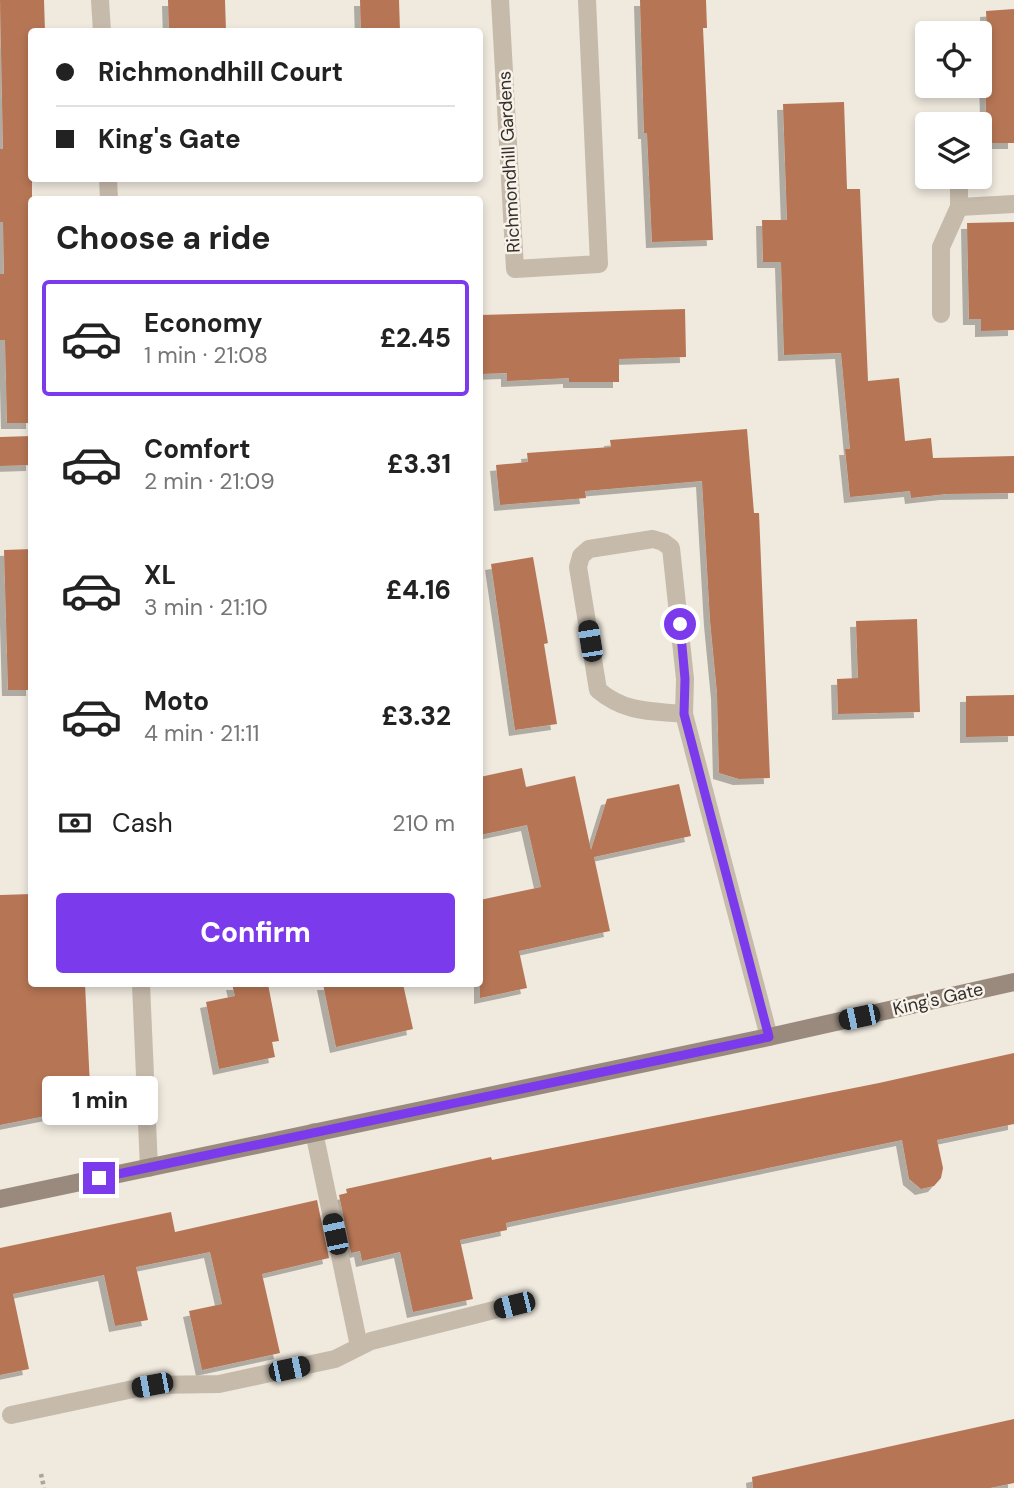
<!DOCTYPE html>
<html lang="en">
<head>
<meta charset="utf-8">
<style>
  body { margin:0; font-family:"DM Sans",sans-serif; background:#f2f2f2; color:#222; height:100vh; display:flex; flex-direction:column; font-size:26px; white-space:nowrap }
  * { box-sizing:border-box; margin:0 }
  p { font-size:23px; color:#767676 }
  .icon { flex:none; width:38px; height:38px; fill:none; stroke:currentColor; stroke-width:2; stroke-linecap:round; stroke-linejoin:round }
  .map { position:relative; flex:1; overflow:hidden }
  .side { position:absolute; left:28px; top:196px; width:455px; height:791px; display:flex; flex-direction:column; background:#fff; border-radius:7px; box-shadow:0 4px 10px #0003 }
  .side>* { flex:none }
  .top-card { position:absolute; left:28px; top:28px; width:455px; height:154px; border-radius:7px; box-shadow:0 4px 10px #0003; display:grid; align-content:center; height:154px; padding:0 28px; background:#fff }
  .tools { position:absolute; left:915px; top:21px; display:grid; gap:14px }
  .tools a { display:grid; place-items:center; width:77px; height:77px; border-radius:7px; background:#fff; box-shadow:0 4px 10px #0003; font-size:35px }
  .end { position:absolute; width:32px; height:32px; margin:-16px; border:9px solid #7c3aed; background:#fff; box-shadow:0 0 0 4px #fff }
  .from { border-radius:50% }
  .bubble { position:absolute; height:49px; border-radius:7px; background:#fff; box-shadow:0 4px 10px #0003; font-size:23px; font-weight:800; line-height:49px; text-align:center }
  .car { position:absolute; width:21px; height:42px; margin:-21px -10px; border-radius:9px; box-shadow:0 0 5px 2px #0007; background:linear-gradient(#222 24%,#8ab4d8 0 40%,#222 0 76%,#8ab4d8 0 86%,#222 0) }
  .top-card b { display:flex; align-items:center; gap:24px; height:66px; font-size:26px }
  .top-card b+b { border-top:2px solid #e0e0e0 }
  .top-card i { width:18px; height:18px; background:#222 }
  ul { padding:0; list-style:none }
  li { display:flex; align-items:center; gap:21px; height:116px; margin:0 14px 10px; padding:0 14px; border:4px solid transparent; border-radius:7px }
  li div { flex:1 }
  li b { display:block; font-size:26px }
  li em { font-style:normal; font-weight:800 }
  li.current { border-color:#7c3aed }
  li>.icon { width:63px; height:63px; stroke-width:1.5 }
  h2 { padding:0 28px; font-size:32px; line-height:84px }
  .pay { display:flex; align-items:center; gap:18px; height:77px; padding:0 28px; font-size:26px }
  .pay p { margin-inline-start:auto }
  .button { display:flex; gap:14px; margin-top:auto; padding:14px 28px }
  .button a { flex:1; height:80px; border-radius:7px; background:#7c3aed; color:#fff; font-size:28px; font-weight:800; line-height:80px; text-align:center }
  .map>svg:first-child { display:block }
</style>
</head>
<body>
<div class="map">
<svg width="1014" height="1488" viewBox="0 0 1014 1488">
  <defs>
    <filter id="shadow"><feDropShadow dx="-6" dy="6" stdDeviation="0" flood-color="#0004"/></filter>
  </defs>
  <rect width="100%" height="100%" fill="#efe9de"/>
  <!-- building -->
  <path fill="#b67655" filter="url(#shadow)" d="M 0,0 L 44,0 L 45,32 L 32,32 L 32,423 L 7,423 L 5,340 L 0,340 L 0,274 L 4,274 L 3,222 L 0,222 L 0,149 L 3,149 Z
    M 168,0 L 225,0 L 226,32 L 169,32 Z
    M 360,0 L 399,0 L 400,32 L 361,32 Z
    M 640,0 L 706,0 L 707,28 L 703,28 L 713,240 L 652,242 L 647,133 L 644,133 Z
    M 1014,9 L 1014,143 L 980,143 L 980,112 L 986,112 L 985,73 L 989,73 L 986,11 Z
    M 844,102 L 847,189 L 860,189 L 868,381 L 899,378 L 905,441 L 931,438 L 933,458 L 1014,456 L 1014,493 L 946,494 L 911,498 L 910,491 L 850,497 L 845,449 L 850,449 L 841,353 L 784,355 L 781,262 L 763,262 L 762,220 L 787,220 L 783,104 Z
    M 1014,222 L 1014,330 L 981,331 L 981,319 L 969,319 L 967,223 Z
    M 685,309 L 686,357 L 619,359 L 619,382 L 569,382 L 569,378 L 507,381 L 507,373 L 480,374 L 480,315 Z
    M 747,429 L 754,513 L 759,513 L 770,778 L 739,779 L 719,773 L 717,693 L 710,620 L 702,481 L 585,491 L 586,498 L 500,505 L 496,465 L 528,462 L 527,453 L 611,447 L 610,440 Z
    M 32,436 L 32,465 L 0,466 L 0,437 Z
    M 32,549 L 32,690 L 8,690 L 4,550 Z
    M 533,557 L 548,643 L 544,644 L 557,724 L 515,730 L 491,564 Z
    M 917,619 L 920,712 L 838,714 L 837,679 L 858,678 L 856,621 Z
    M 1014,695 L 1014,736 L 966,737 L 966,696 Z
    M 522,768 L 526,787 L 575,776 L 591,850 L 607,799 L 679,784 L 691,836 L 594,857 L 610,931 L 519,951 L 527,988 L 480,998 L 480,900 L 541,887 L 527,825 L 480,835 L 480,777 Z
    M 32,894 L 32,984 L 85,984 L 91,1107 L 0,1125 L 0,895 Z
    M 232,984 L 268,984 L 279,1041 L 272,1042 L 275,1057 L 219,1069 L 206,1002 L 235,996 Z
    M 323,984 L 403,984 L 413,1029 L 336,1047 Z
    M 1014,1053 L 1014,1124 L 937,1140 L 943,1168 L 941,1178 L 934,1186 L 921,1189 L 909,1179 L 902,1140 L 506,1223 L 507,1230 L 460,1240 L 473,1299 L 413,1312 L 400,1252 L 362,1261 L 360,1251 L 351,1253 L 339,1195 L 347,1193 L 346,1189 L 491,1157 L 492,1160 L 879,1083 Z
    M 317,1200 L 329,1258 L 262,1274 L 280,1353 L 202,1370 L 189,1311 L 222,1304 L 210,1252 L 136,1267 L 148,1320 L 115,1326 L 104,1275 L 13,1294 L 29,1369 L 0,1375 L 0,1248 L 171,1212 L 175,1232 Z
    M 1014,1419 L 1014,1483 L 990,1488 L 753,1488 L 752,1477 Z"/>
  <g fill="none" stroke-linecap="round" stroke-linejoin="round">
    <!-- path -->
    <path stroke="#b1a496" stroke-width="4.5" stroke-dasharray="3.5 3.5" stroke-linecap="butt" d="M 41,1474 L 44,1488"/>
    <!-- lane -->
    <path stroke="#c6baab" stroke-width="18" d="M 314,1132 L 359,1346
      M 11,1415 L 152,1385 L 219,1384 L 335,1359 L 371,1341 L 514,1305"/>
    <!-- street -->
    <path stroke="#c6baab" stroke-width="18" d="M 100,0 L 102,32
      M 500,0 L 515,269 L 599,264 L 587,0
      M 108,178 L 109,200
      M 959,207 L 1014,204
      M 941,314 L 941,247 L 959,207 L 959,179
      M 684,714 C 651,711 625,713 598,690 L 578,567 L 581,556 L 589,549 L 653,539 L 663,542 L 671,548 L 685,679 L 684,714 L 769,1037
      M 141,984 L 149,1168"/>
    <!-- secondary -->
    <path stroke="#998a7d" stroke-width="18" d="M 0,1199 L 769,1037 L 1014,982"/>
  </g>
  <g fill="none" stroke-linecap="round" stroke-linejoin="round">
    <!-- route -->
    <path stroke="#7c3aed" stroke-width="9" d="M 99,1178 L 769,1037 L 684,714 L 685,679 L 680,624"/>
  </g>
  <g text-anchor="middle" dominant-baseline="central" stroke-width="5" stroke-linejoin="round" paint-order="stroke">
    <!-- street labels -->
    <g font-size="18" fill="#352e2a" stroke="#f7f2ea">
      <text transform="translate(509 162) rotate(-93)">Richmondhill Gardens</text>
      <text transform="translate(938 999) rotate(-13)">King's Gate</text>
    </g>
  </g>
</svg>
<div class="tools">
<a><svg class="icon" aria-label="locate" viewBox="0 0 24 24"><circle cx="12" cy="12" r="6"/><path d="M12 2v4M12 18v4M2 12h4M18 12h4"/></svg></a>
<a><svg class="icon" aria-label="layers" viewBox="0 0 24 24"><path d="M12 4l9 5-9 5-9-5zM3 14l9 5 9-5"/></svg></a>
</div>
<i class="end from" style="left:680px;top:624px"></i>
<i class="end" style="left:99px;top:1178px"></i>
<div class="bubble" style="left:42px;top:1076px;width:116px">1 min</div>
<i class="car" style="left:590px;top:641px;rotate:351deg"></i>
<i class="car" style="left:859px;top:1017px;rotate:258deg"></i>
<i class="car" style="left:335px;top:1234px;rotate:348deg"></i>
<i class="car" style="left:514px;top:1305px;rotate:256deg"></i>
<i class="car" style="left:289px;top:1369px;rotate:78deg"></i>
<i class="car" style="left:152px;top:1385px;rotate:259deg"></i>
<div class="top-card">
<b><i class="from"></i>Richmondhill Court</b>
<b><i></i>King's Gate</b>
</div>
<section class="side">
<h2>Choose a ride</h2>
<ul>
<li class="current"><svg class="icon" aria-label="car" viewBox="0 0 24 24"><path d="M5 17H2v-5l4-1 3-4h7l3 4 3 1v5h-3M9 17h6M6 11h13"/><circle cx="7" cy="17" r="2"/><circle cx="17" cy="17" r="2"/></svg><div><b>Economy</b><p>1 min · 21:08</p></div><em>£2.45</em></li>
<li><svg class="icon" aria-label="car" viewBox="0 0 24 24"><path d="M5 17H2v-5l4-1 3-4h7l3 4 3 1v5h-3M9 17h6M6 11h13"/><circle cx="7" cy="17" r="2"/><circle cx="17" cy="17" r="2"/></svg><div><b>Comfort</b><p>2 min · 21:09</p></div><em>£3.31</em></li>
<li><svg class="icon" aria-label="car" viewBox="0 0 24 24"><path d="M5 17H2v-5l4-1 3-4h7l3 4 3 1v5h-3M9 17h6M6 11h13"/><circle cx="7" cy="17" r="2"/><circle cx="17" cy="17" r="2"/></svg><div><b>XL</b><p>3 min · 21:10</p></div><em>£4.16</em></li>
<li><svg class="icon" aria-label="car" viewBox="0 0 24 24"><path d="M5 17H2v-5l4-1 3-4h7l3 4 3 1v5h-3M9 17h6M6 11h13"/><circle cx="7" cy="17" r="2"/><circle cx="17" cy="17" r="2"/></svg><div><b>Moto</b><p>4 min · 21:11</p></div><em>£3.32</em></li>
</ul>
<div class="pay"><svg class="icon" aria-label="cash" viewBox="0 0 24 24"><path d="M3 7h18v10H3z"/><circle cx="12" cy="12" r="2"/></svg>Cash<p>210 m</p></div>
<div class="button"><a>Confirm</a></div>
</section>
</div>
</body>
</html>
